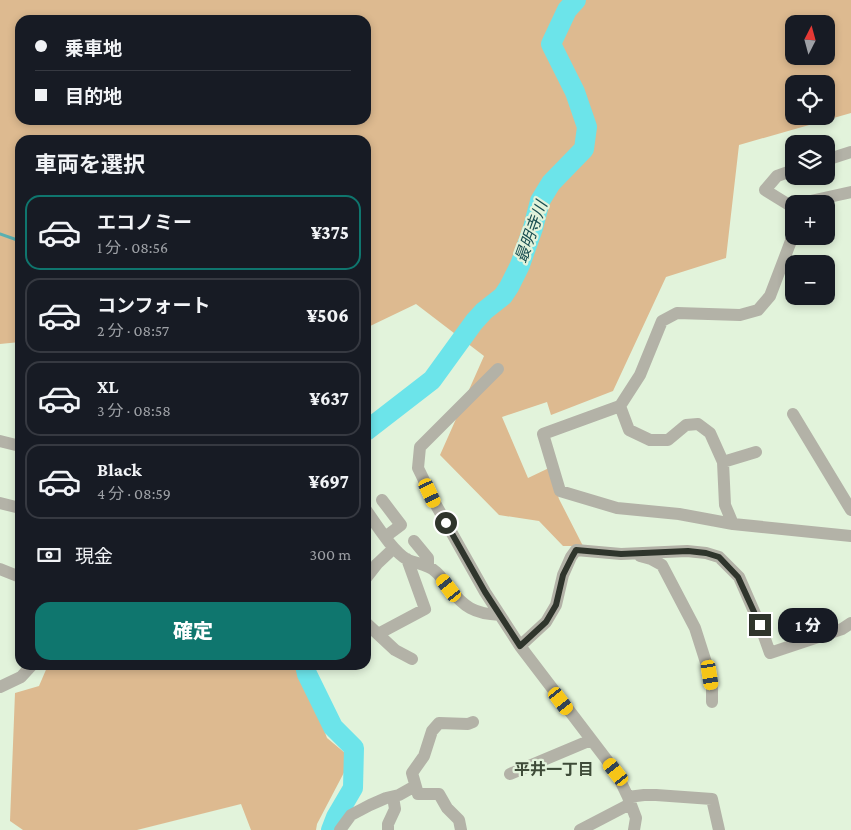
<!DOCTYPE html>
<html lang="ja">
<head>
<meta charset="utf-8">
<style>
  body { margin:0; font-family:"Crimson Pro","Noto Sans JP",serif; background:#242831; color:#f1f3f6; height:100vh; display:flex; flex-direction:column; font-size:19px; white-space:nowrap }
  * { box-sizing:border-box; margin:0 }
  p { font-size:16px; color:#9ea1a6 }
  .icon { flex:none; width:28px; height:28px; fill:none; stroke:currentColor; stroke-width:2; stroke-linecap:round; stroke-linejoin:round }
  .map { position:relative; flex:1; overflow:hidden }
  .details { position:absolute; left:15px; top:135px; width:356px; height:535px; display:flex; flex-direction:column; background:#171b24; border-radius:15px; box-shadow:0 2px 8px #0003 }
  .details>* { flex:none }
  .hud { position:absolute; left:15px; top:15px; width:356px; height:110px; border-radius:15px; box-shadow:0 2px 8px #0003; display:grid; align-content:center; height:110px; padding:0 20px; background:#171b24 }
  .needle { width:32px; rotate:6deg }
  .buttons { position:absolute; left:785px; top:15px; display:grid; gap:10px }
  .buttons a { display:grid; place-items:center; width:50px; height:50px; border-radius:10px; background:#171b24; box-shadow:0 2px 8px #0003; font-size:25px }
  .end { position:absolute; width:22px; height:22px; margin:-11px; border:6px solid #2f352c; background:#fff; box-shadow:0 0 0 2px #fff }
  .from { border-radius:50% }
  .bubble { position:absolute; height:35px; border-radius:15px; background:#171b24; box-shadow:0 2px 8px #0003; font-size:16px; font-weight:800; line-height:35px; text-align:center }
  .car { position:absolute; width:15px; height:30px; margin:-15px -8px; border-radius:6px; box-shadow:0 0 4px 1px #0007; background:linear-gradient(#f5c518 24%,#345 0 40%,#f5c518 0 76%,#345 0 86%,#f5c518 0) }
  .hud b { display:flex; align-items:center; gap:18px; height:48px; font-size:19px }
  .hud b+b { border-top:1px solid #363941 }
  .hud i { width:12px; height:12px; background:#f1f3f6 }
  ul { padding:0; list-style:none }
  li { display:flex; align-items:center; gap:15px; height:75px; margin:0 10px 8px; padding:0 10px; border:2px solid #363941; border-radius:15px }
  li div { flex:1 }
  li b { display:block; font-size:19px }
  li em { font-style:normal; font-weight:800 }
  li.selected { border-color:#0f766e }
  li>.icon { width:45px; height:45px; stroke-width:1.5 }
  h2 { padding:0 20px; font-size:22px; line-height:60px }
  .pay { display:flex; align-items:center; gap:12px; height:55px; padding:0 20px; font-size:19px }
  .pay p { margin-inline-start:auto }
  .primary-button { display:flex; gap:10px; margin-top:auto; padding:10px 20px }
  .primary-button a { flex:1; height:58px; border-radius:15px; background:#0f766e; color:#fff; font-size:20px; font-weight:800; line-height:58px; text-align:center }
  .map>svg:first-child { display:block }
</style>
</head>
<body>
<div class="map">
<svg width="851" height="830" viewBox="0 0 851 830">
  <rect width="100%" height="100%" fill="#e2f3db"/>
  <!-- green -->
  <path fill="#ddba90" fill-rule="evenodd" d="M 0,0 L 851,0 L 851,113 L 739,145 L 726,258 L 666,277 L 613,391 L 551,415 L 547,402 L 502,417 L 528,478 L 549,468 L 559,499 L 583,546 L 563,546 L 539,521 L 499,515 L 440,455 L 484,356 L 416,304 L 366,328 L 366,140 L 20,140 L 20,342 L 0,344 ZM 20,20 L 366,20 L 366,120 L 20,120 ZM 794,24 L 826,24 L 826,56 L 794,56 ZM 794,84 L 826,84 L 826,116 L 794,116 Z
    M 48,665 L 300,665 L 327,738 L 345,753 L 349,763 L 317,824 L 316,830 L 251,830 L 241,804 L 137,830 L 23,830 L 10,821 L 15,693 L 39,686 Z"/>
  <g fill="none" stroke-linecap="round" stroke-linejoin="round">
    <!-- stream -->
    <path stroke="#5ab0b1" stroke-width="3" d="M 0,234 L 20,241"/>
    <!-- river -->
    <path stroke="#6ce4ea" stroke-width="20" d="M 366,431 L 432,380 L 474,322 L 484,311 L 503,296 L 509,287 L 520,265 L 533,228 L 540,201 L 551,183 L 584,149 L 587,127 L 575,92 L 551,44 L 567,10 L 576,0
      M 305,665 L 307,674 L 333,727 L 354,748 L 353,788 L 336,817 L 331,830"/>
    <!-- minor -->
    <path stroke="#b3b2a7" stroke-width="12" d="M 826,160 L 851,152
      M 794,170 L 777,176 L 765,190 L 794,208
      M 805,204 L 806,202 L 851,192
      M 794,233 L 770,296 L 758,310 L 740,315 L 677,313 L 662,321 L 640,375 L 620,406 L 543,434 L 560,491 L 617,508 L 679,514 L 733,524 L 851,536
      M 498,369 L 420,447 L 418,468 L 436,505 L 485,592 L 520,646 L 616,772 L 628,797 L 636,818 L 634,830
      M 620,406 L 629,430 L 650,440 L 668,440 L 686,425 L 698,424 L 710,433 L 723,462 L 725,505 L 733,524
      M 793,414 L 851,510
      M 0,441 L 20,446
      M 723,462 L 756,452
      M 382,500 L 401,525 L 385,537
      M 0,503 L 20,508
      M 366,510 C 376,524 393,552 408,560 C 418,564 428,564 436,572 C 441,576 444,582 448,587 C 464,607 474,614 500,615
      M 414,541 L 428,558 L 428,566
      M 640,556 L 651,559 L 662,565 L 695,628 L 710,675 L 712,685 L 712,702
      M 0,569 L 20,577
      M 366,578 L 377,564 L 394,548
      M 366,623 L 395,650 L 412,659
      M 378,634 L 425,609 L 407,559
      M 520,646 L 546,622 L 556,605 L 563,575 L 571,557 L 576,550 L 621,554 L 687,551 L 706,553 L 719,557 L 739,577 L 760,625 L 770,653 L 842,629 L 851,623
      M 0,687 L 21,677 L 32,665
      M 510,774 L 591,740
      M 628,797 L 644,795 L 656,795 L 712,799 L 719,830
      M 340,830 L 351,815 L 370,805 L 386,798 L 399,795 L 415,786
      M 388,830 L 388,824 L 395,809 L 393,797
      M 461,830 L 459,820 L 447,808 L 439,794 L 418,794 L 412,773 L 424,756 L 432,731 L 439,723 L 468,724 L 473,722
      M 580,830 L 630,804"/>
  </g>
  <g fill="none" stroke-linecap="round" stroke-linejoin="round">
    <!-- route -->
    <path stroke="#2f352c" stroke-width="6" d="M 446,523 L 485,592 L 520,646 L 546,622 L 556,605 L 563,575 L 572,557 L 576,550 L 621,554 L 688,551 L 706,553 L 719,557 L 738,577 L 760,625"/>
  </g>
  <g text-anchor="middle" dominant-baseline="central" stroke-width="4.5" stroke-linejoin="round" paint-order="stroke">
    <!-- water labels -->
    <g font-size="16" font-style="italic" fill="#184d50" stroke="#e2f3db">
      <text transform="translate(531 232) rotate(-70)">最明寺川</text>
    </g>
    <!-- neighbourhood labels -->
    <g font-size="16" font-weight="bold" fill="#3e4b38" stroke="#e2f3db">
      <text x="554" y="769">平井一丁目</text>
    </g>
  </g>
</svg>
<div class="buttons">
<a><svg class="needle" viewBox="-14 -14 28 28"><path d="M0-13l5 13h-10z" fill="#e53935"/><path d="M0 13l5-13h-10z" fill="#9ea1a6"/></svg></a>
<a><svg class="icon" aria-label="locate" viewBox="0 0 24 24"><circle cx="12" cy="12" r="6"/><path d="M12 2v4M12 18v4M2 12h4M18 12h4"/></svg></a>
<a><svg class="icon" aria-label="layers" viewBox="0 0 24 24"><path d="M12 4l9 5-9 5-9-5zM3 14l9 5 9-5"/></svg></a>
<a>+</a>
<a>−</a>
</div>
<i class="end from" style="left:446px;top:523px"></i>
<i class="end" style="left:760px;top:625px"></i>
<div class="bubble" style="left:778px;top:608px;width:60px">1 分</div>
<i class="car" style="left:430px;top:493px;rotate:155deg"></i>
<i class="car" style="left:449px;top:588px;rotate:323deg"></i>
<i class="car" style="left:710px;top:675px;rotate:171deg"></i>
<i class="car" style="left:561px;top:701px;rotate:143deg"></i>
<i class="car" style="left:616px;top:772px;rotate:322deg"></i>
<div class="hud">
<b><i class="from"></i>乗車地</b>
<b><i></i>目的地</b>
</div>
<section class="details">
<h2>車両を選択</h2>
<ul>
<li class="selected"><svg class="icon" aria-label="car" viewBox="0 0 24 24"><path d="M5 17H2v-5l4-1 3-4h7l3 4 3 1v5h-3M9 17h6M6 11h13"/><circle cx="7" cy="17" r="2"/><circle cx="17" cy="17" r="2"/></svg><div><b>エコノミー</b><p>1 分 · 08:56</p></div><em>¥375</em></li>
<li><svg class="icon" aria-label="car" viewBox="0 0 24 24"><path d="M5 17H2v-5l4-1 3-4h7l3 4 3 1v5h-3M9 17h6M6 11h13"/><circle cx="7" cy="17" r="2"/><circle cx="17" cy="17" r="2"/></svg><div><b>コンフォート</b><p>2 分 · 08:57</p></div><em>¥506</em></li>
<li><svg class="icon" aria-label="car" viewBox="0 0 24 24"><path d="M5 17H2v-5l4-1 3-4h7l3 4 3 1v5h-3M9 17h6M6 11h13"/><circle cx="7" cy="17" r="2"/><circle cx="17" cy="17" r="2"/></svg><div><b>XL</b><p>3 分 · 08:58</p></div><em>¥637</em></li>
<li><svg class="icon" aria-label="car" viewBox="0 0 24 24"><path d="M5 17H2v-5l4-1 3-4h7l3 4 3 1v5h-3M9 17h6M6 11h13"/><circle cx="7" cy="17" r="2"/><circle cx="17" cy="17" r="2"/></svg><div><b>Black</b><p>4 分 · 08:59</p></div><em>¥697</em></li>
</ul>
<div class="pay"><svg class="icon" aria-label="cash" viewBox="0 0 24 24"><path d="M3 7h18v10H3z"/><circle cx="12" cy="12" r="2"/></svg>現金<p>300 m</p></div>
<div class="primary-button"><a>確定</a></div>
</section>
</div>
</body>
</html>
